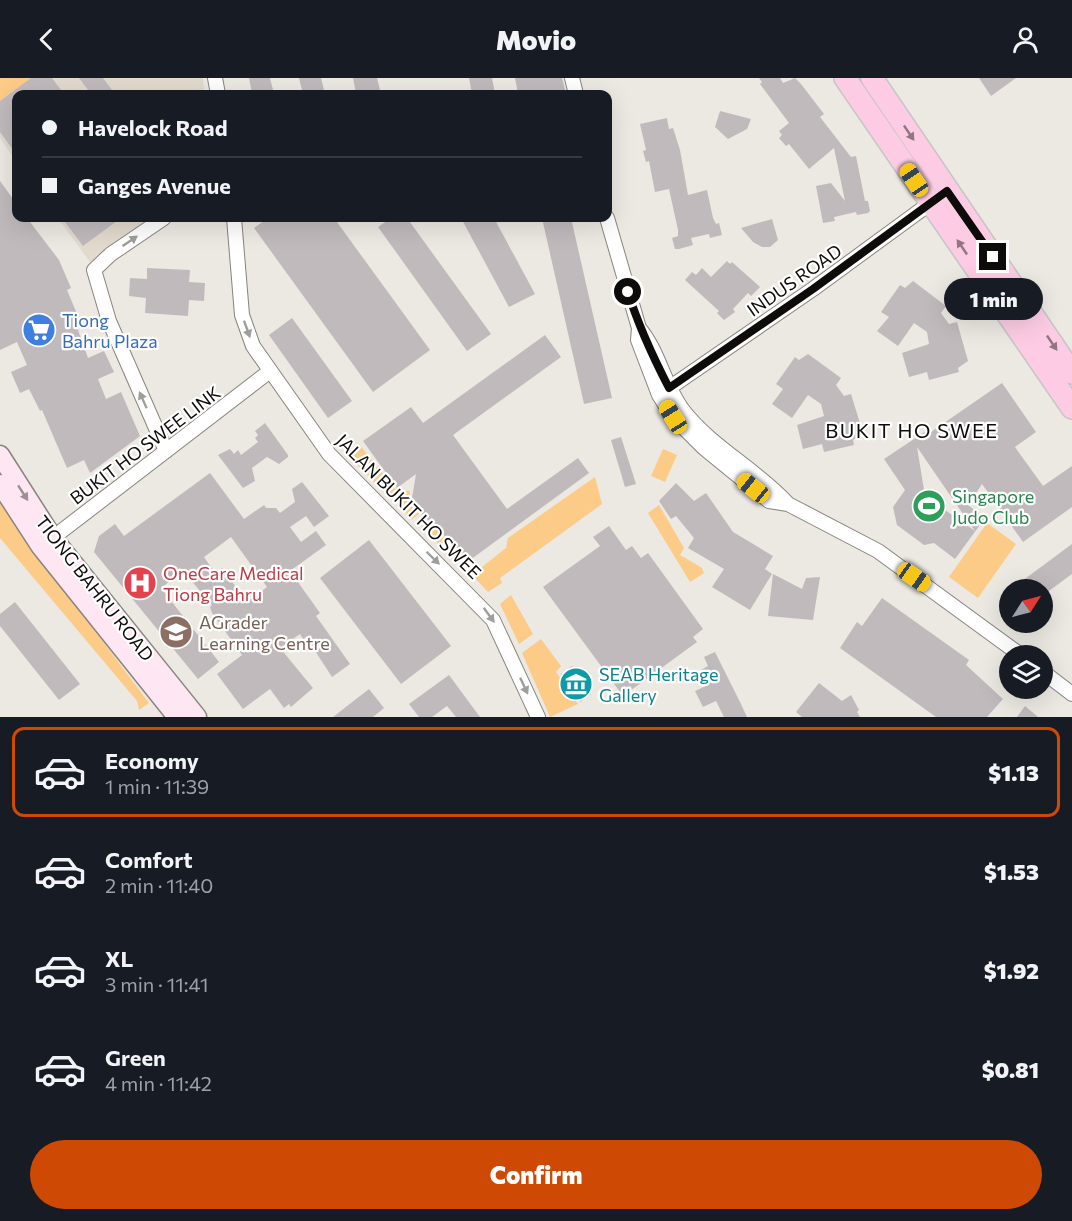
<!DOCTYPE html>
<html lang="en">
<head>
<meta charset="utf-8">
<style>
  body { margin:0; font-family:Commissioner,sans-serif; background:#242831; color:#f1f3f6; height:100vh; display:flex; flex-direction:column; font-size:22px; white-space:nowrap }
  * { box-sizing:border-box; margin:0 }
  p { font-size:20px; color:#9ea1a6 }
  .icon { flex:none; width:33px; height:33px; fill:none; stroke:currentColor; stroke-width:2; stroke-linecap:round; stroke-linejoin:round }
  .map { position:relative; height:639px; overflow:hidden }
  .panel { display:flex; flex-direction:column; background:#171b24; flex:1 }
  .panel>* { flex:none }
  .banner { position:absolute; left:12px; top:12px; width:600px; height:132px; border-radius:12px; box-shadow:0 6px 24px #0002; display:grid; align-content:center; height:132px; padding:0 30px; background:#171b24 }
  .needle { width:39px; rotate:54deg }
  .tools { position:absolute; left:999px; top:501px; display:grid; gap:12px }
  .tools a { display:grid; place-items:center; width:54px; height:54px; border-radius:50%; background:#171b24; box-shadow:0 6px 24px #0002; font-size:30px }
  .end { position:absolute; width:27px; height:27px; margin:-14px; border:8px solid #0d0c0a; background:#fff; box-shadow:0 0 0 3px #fff }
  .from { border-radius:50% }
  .bubble { position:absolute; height:42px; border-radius:21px; background:#171b24; box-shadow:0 6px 24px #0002; font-size:20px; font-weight:800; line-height:42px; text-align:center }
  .car { position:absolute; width:18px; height:36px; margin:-18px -9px; border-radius:8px; box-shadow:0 0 4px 2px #0007; background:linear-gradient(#f5c518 24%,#345 0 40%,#f5c518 0 76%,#345 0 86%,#f5c518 0) }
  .banner b { display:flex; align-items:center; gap:21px; height:57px; font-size:22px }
  .banner b+b { border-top:2px solid #363941 }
  .banner i { width:15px; height:15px; background:#f1f3f6 }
  ul { padding:10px 0 0; list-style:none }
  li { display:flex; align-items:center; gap:18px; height:90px; margin:0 12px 9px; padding:0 18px; border:3px solid transparent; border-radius:12px }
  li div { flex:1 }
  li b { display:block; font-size:22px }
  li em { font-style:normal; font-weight:800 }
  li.current { border-color:#ce4903 }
  li>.icon { width:54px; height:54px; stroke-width:1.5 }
  .cta { display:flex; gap:12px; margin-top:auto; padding:12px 30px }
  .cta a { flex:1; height:69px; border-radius:36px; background:#ce4903; color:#fff; font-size:24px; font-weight:800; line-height:69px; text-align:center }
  header { display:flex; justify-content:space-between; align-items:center; height:78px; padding:0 30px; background:#171b24; font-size:27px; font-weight:800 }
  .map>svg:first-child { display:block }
</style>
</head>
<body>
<header><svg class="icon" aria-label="back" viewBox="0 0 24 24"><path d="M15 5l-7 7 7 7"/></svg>Movio<svg class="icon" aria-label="person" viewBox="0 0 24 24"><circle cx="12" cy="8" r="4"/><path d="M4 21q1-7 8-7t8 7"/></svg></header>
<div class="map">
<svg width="1072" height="639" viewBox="0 0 1072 639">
  <rect width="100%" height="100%" fill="#ece8e2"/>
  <!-- built -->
  <path fill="#e3dace" d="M 0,0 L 203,0 L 205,16 L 16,16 L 16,83 L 0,60 Z
    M 58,140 L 154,140 L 90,184 Z"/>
  <!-- green -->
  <path fill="#fccb88" d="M 0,0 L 31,0 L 0,23 Z
    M 359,366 L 396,412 L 410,413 L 409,426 L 419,436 L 412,441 L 346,376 Z
    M 663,371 L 677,377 L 665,404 L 651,398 Z
    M 595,399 L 602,426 L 500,500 L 502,505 L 488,514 L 472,497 L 506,470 L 508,460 Z
    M 0,422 L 29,465 L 149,625 L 139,632 L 137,623 L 0,460 Z
    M 659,427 L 684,470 L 680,477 L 702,490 L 704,495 L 690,504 L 648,435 Z
    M 428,444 L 474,487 L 467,493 L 421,449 Z
    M 987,445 L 1016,466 L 978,520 L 949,499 Z
    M 511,517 L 533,556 L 519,566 L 500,526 Z
    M 541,561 L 561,588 L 556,594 L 578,626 L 550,639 L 522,575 Z"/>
  <!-- building -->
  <path fill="#c1babc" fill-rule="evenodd" d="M 31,0 L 52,0 L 64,16 L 16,16 L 16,76 L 0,54 L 0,23 Z
    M 79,0 L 103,0 L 115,16 L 91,16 Z
    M 249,0 L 270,0 L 274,16 L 252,16 Z
    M 299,0 L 321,0 L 325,16 L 303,16 Z
    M 353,0 L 377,0 L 381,16 L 356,16 Z
    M 469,0 L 492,0 L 495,16 L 472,16 Z
    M 515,0 L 562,0 L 566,16 L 518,16 Z
    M 759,0 L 780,0 L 783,5 L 795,0 L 801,6 L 824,36 L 820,39 L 851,79 L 856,78 L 865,123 L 868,123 L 870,133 L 868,135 L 857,137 L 856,134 L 834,139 L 835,143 L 823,145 L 816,108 L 831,105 L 845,123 L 834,70 L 809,91 L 789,66 L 786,68 L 779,60 L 782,57 L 779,53 L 789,45 L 760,6 L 762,4 Z
    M 979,0 L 1016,0 L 991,18 Z
    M 720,33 L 751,41 L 747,51 L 728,61 L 715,49 Z
    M 667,40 L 669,51 L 673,50 L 680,72 L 688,117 L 707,112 L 713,140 L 716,146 L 719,145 L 722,157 L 710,160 L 709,156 L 691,160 L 693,167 L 679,171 L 675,171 L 672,160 L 678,158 L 678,152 L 669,111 L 655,114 L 649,83 L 646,84 L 643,73 L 646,72 L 640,46 Z
    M 0,103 L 16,125 L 16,140 L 27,140 L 59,182 L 71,210 L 67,212 L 77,236 L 73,238 L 88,280 L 104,273 L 114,294 L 98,301 L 106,321 L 121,314 L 140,358 L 90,395 L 84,382 L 67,390 L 42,332 L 40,333 L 29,311 L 20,315 L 11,294 L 27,287 L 17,264 L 0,272 Z
    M 62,140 L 121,140 L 83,168 Z
    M 268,140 L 334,140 L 430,272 L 373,314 L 254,150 Z
    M 391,140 L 407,140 L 491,256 L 467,273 L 378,149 Z
    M 461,140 L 494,140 L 535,216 L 509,229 Z
    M 542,140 L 571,140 L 612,320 L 584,326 Z
    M 772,141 L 778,162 L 770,169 L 762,169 L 753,164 L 741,150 Z
    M 727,183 L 730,186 L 732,184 L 760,209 L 751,218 L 748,215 L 733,231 L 735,234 L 724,242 L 717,235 L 719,233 L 685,202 L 692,194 L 696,197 L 702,190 L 711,199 Z
    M 147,190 L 190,192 L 189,204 L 205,205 L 204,223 L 189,222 L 188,238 L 145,235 L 146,220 L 129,218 L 130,200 L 147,201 Z
    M 913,203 L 946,228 L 941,235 L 949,246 L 957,244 L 968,283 L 958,290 L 959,294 L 929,302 L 927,294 L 909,299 L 902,275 L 929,266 L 927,254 L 914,245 L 898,268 L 877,253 L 889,239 L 881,234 L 900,207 L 905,210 Z
    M 292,240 L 352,323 L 328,340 L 269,257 Z
    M 545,257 L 561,279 L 453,357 L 507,431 L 578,380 L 589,395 L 470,482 L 411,426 L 416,396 L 397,410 L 363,363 L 411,329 L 423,345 Z
    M 808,276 L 841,300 L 836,307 L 844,318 L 851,316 L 863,355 L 853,362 L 854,367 L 824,374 L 822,366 L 803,371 L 797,347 L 824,338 L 821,326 L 808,317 L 792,340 L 772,326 L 783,311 L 776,306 L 795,279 L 799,282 Z
    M 1002,305 L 1036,354 L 1015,369 L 1043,408 L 1072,388 L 1072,429 L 1023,464 L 982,406 L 968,427 L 985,440 L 955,481 L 934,465 L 924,467 L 897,447 L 893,429 L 905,412 L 884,381 L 926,353 L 928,356 ZM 917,369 L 963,436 L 975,453 L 925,418 Z
    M 265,345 L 288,377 L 288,379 L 279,386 L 267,379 L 252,390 L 255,403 L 243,410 L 218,377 L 230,371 L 234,376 L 238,372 L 241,377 L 258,364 L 255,360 L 258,357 L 255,353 Z
    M 621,359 L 636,406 L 625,409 L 611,362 Z
    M 210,395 L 244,441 L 264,427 L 266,430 L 276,430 L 280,435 L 295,424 L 292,411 L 302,404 L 329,438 L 314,449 L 306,438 L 290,449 L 301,464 L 316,453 L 326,467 L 290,493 L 320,535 L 316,538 L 350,586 L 332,599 L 306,559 L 303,561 L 300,556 L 280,570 L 313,610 L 291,629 L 289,626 L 284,630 L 270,611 L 243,631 L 217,596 L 242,577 L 212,535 L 210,529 L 212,527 L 183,493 L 161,510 L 219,584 L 198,601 L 94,474 L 99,458 L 115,446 L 124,458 ZM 231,459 L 267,509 L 247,524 L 222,490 L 215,495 L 204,479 Z
    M 676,405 L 694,423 L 706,415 L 733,454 L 773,478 L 765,491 L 772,496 L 750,532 L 712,509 L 724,491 L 688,470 L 694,460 L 676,438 L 671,441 L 659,423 Z
    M 609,448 L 626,472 L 632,468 L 641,480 L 648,475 L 703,551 L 693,559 L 697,564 L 623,618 L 543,509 L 600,468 L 593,459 Z
    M 369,462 L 451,568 L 401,606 L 320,500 Z
    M 1072,466 L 1072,496 L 1042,518 L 1042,512 L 1022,512 L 1018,506 Z
    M 773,496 L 802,511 L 806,500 L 820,499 L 813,542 L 768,538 Z
    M 882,520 L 969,582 L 966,587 L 1003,621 L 987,639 L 936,639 L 840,570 L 857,544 L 862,548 Z
    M 15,524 L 80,606 L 59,622 L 0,548 L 0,536 Z
    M 715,574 L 740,624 L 747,639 L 724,639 L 716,623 L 703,629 L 695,613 L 708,607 L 701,592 L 708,588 L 704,579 Z
    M 572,588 L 591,616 L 580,624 L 561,596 Z
    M 449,597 L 480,639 L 456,639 L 447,628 L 432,639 L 419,639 L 409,626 Z
    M 819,605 L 842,623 L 851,617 L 859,632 L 857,634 L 860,639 L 802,639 L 796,634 Z
    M 369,611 L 384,630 L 373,639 L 333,639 Z
    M 1025,628 L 1038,639 L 1017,639 Z"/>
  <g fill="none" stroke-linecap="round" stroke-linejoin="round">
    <defs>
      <path id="street" d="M 215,0 L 218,16
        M 572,0 L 576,16
        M 164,140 L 111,176 L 94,192 L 109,243 L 166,373
        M 234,140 L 242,237 L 253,268 L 329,376 L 493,542 L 538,639
        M 607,140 L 639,250 L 638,262 L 659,317 L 673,339 L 704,370 L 769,423 L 788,426 L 878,473 L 1022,578
        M 639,250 C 658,272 664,306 682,331 C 711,369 756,391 788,426
        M 659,317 L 813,211 L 936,121
        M 46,465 L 270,293
        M 1042,593 L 1072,616"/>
      <path id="secondary" d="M 0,377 L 53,460 L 197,639
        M 0,406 L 41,469 L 177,639"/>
      <path id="primary" d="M 845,0 L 1072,330
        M 872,0 L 1072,295"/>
    </defs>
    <!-- street casing -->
    <use href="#street" stroke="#88847f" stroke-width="16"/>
    <!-- secondary casing -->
    <use href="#secondary" stroke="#88847f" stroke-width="21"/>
    <!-- primary casing -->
    <use href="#primary" stroke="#c5c5c4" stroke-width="24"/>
    <!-- street -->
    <use href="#street" stroke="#fff" stroke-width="14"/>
    <!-- secondary -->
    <use href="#secondary" stroke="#fee6f2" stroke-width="18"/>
    <!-- primary -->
    <use href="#primary" stroke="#fdcce4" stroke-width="21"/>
  </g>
  <!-- one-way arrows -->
  <defs><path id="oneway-solid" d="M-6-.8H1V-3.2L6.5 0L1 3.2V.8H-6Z" transform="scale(1.5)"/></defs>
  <g fill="#917682">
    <use href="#oneway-solid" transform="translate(909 55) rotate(56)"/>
    <use href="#oneway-solid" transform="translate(962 169) rotate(-124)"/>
    <use href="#oneway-solid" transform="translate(1052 265) rotate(56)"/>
  </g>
  <g fill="#9e9e9d">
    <use href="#oneway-solid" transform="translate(130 163) rotate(-34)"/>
    <use href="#oneway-solid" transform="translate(247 251) rotate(70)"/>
    <use href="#oneway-solid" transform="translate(143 322) rotate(-114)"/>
    <use href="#oneway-solid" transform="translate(433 480) rotate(44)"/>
    <use href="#oneway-solid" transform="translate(489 537) rotate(54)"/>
    <use href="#oneway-solid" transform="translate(524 608) rotate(65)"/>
  </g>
  <use fill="#9e8f95" href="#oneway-solid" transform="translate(23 415) rotate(57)"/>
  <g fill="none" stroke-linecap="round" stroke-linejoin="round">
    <!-- route -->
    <path stroke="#0d0c0a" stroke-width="8" d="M 628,214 C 638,247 653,279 669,310 L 813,211 L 947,113 L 993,179"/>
  </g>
  <!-- icons -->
  <defs>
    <symbol id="supermarket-disc" viewBox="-11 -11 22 22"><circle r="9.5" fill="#3f7fe0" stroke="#fff"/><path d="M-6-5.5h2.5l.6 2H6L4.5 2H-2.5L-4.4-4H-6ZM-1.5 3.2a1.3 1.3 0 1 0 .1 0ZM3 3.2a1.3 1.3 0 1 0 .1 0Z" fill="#fff"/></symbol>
    <symbol id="stadium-disc" viewBox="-11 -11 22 22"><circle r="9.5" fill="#2e9e5b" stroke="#fff"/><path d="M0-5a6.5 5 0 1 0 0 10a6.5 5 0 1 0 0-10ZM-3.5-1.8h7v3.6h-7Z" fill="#fff"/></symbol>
    <symbol id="hospital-disc" viewBox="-11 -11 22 22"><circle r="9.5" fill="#e0444e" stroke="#fff"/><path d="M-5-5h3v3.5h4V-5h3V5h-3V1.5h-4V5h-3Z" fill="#fff"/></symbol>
    <symbol id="school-disc" viewBox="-11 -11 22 22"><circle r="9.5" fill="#8d6e63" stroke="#fff"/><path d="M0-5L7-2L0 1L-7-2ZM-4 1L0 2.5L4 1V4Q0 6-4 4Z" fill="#fff"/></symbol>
    <symbol id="museum-disc" viewBox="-11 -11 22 22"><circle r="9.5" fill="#0f9aa8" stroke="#fff"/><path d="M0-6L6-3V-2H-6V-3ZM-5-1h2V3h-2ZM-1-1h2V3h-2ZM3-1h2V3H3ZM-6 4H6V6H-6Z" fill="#fff"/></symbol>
  </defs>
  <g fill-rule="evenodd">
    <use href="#supermarket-disc" x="20" y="233" width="38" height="38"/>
    <use href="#stadium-disc" x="910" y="409" width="38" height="38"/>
    <use href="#hospital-disc" x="121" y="486" width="38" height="38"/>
    <use href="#school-disc" x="157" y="535" width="38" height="38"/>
    <use href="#museum-disc" x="557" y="587" width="38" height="38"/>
  </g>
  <g text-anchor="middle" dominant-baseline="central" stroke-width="4.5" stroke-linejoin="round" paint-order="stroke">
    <!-- street labels -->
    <g font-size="18" fill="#0d0c0a" stroke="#fff">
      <text transform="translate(794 202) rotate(-35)">INDUS ROAD</text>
      <text transform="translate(145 367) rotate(-37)">BUKIT HO SWEE LINK</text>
      <text transform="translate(409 428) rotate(45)">JALAN BUKIT HO SWEE</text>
      <text transform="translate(95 510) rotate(52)">TIONG BAHRU ROAD</text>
    </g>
    <!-- shop labels -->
    <g font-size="18" fill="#366cbe" stroke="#fff" text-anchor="start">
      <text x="62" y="242">Tiong<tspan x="62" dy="21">Bahru Plaza</tspan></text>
    </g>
    <!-- leisure labels -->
    <g font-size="18" fill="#27864d" stroke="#fff" text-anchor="start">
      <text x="952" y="418">Singapore<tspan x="952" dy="21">Judo Club</tspan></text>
    </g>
    <!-- health labels -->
    <g font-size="18" fill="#be3a42" stroke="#fff" text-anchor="start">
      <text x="163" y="495">OneCare Medical<tspan x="163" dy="21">Tiong Bahru</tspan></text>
    </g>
    <!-- education labels -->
    <g font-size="18" fill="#785e54" stroke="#fff" text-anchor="start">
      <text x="199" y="544">AGrader<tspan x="199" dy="21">Learning Centre</tspan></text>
    </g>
    <!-- culture labels -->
    <g font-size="18" fill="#0d838f" stroke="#fff" text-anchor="start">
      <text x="599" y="596">SEAB Heritage<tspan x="599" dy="21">Gallery</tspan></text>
    </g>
    <!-- neighbourhood labels -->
    <g font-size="20" letter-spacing="1.5" fill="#0d0c0a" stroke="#fff">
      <text x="912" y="352">BUKIT HO SWEE</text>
    </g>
  </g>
</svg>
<div class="tools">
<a><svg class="needle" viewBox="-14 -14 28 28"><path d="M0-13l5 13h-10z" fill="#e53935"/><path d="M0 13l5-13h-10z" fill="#9ea1a6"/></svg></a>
<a><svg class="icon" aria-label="layers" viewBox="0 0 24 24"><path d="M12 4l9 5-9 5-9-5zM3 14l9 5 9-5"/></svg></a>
</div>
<i class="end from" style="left:628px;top:214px"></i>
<i class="end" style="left:993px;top:179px"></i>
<div class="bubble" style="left:944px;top:200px;width:99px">1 min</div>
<i class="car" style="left:914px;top:102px;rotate:326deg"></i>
<i class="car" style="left:673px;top:339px;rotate:328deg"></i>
<i class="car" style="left:753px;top:410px;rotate:309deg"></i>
<i class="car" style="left:914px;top:499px;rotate:125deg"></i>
<div class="banner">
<b><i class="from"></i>Havelock Road</b>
<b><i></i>Ganges Avenue</b>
</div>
</div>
<section class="panel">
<ul>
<li class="current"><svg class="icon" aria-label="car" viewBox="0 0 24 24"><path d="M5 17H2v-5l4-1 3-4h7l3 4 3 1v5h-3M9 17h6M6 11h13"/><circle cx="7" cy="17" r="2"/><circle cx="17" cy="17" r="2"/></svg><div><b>Economy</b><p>1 min · 11:39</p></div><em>$1.13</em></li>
<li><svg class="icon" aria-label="car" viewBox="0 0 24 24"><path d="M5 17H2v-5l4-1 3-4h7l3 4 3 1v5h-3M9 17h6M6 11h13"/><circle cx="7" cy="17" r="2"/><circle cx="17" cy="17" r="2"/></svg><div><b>Comfort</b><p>2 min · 11:40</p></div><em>$1.53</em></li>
<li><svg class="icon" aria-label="car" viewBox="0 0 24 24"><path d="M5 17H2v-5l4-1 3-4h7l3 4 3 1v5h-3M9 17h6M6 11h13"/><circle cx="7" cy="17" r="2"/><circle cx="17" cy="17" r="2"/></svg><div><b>XL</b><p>3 min · 11:41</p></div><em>$1.92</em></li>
<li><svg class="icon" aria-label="car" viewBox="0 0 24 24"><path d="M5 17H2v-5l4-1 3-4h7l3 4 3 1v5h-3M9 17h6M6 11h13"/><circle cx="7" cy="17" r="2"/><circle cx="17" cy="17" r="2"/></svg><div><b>Green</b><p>4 min · 11:42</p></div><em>$0.81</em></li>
</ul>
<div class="cta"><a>Confirm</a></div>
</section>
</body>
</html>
